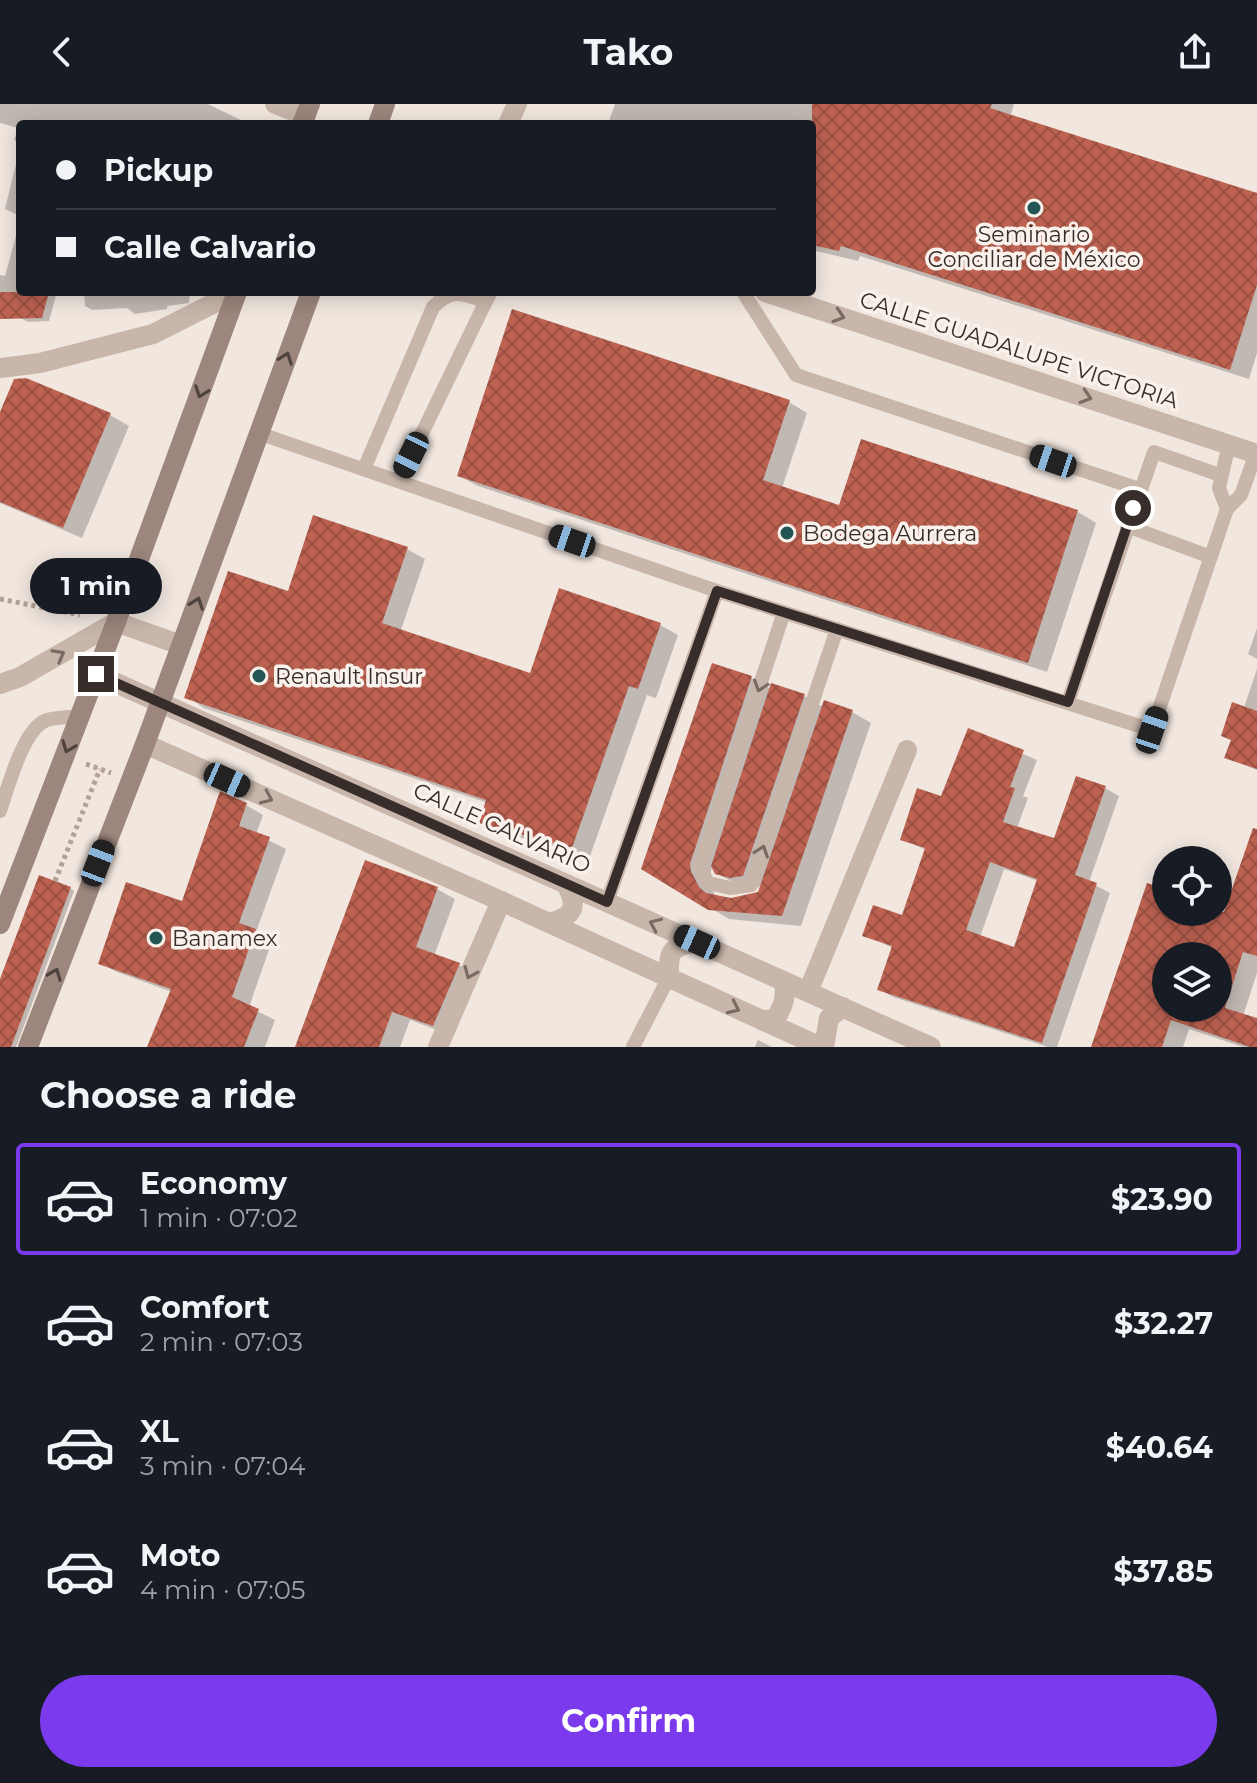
<!DOCTYPE html>
<html lang="en">
<head>
<meta charset="utf-8">
<style>
  body { margin:0; font-family:Montserrat,sans-serif; background:#20242c; color:#f1f3f6; height:100vh; display:flex; flex-direction:column; font-size:30px; white-space:nowrap }
  * { box-sizing:border-box; margin:0 }
  p { font-size:26px; color:#9ea1a6 }
  .icon { flex:none; width:44px; height:44px; fill:none; stroke:currentColor; stroke-width:2; stroke-linecap:round; stroke-linejoin:round }
  .map { position:relative; height:943px; overflow:hidden }
  .panel { display:flex; flex-direction:column; background:#171b24; flex:1 }
  .panel>* { flex:none }
  .hud { position:absolute; left:16px; top:16px; width:800px; height:176px; border-radius:8px; box-shadow:0 4px 20px #0003; display:grid; align-content:center; height:176px; padding:0 40px; background:#171b24 }
  .tools { position:absolute; left:1152px; top:742px; display:grid; gap:16px }
  .tools a { display:grid; place-items:center; width:80px; height:80px; border-radius:50%; background:#171b24; box-shadow:0 4px 20px #0003; font-size:40px }
  .end { position:absolute; width:36px; height:36px; margin:-18px; border:10px solid #372d2a; background:#fff; box-shadow:0 0 0 4px #fff }
  .from { border-radius:50% }
  .bubble { position:absolute; height:56px; border-radius:28px; background:#171b24; box-shadow:0 4px 20px #0003; font-size:26px; font-weight:700; line-height:56px; text-align:center }
  .car { position:absolute; width:24px; height:48px; margin:-24px -12px; border-radius:10px; box-shadow:0 0 6px 2px #0007; background:linear-gradient(#222 24%,#8ab4d8 0 40%,#222 0 76%,#8ab4d8 0 86%,#222 0) }
  .hud b { display:flex; align-items:center; gap:28px; height:76px; font-size:30px }
  .hud b+b { border-top:2px solid #363941 }
  .hud i { width:20px; height:20px; background:#f1f3f6 }
  ul { padding:0; list-style:none }
  li { display:flex; align-items:center; gap:24px; height:112px; margin:0 16px 12px; padding:0 24px; border:4px solid transparent; border-radius:8px }
  li div { flex:1 }
  li b { display:block; font-size:30px }
  li em { font-style:normal; font-weight:700 }
  li.active { border-color:#7c3aed }
  li>.icon { width:72px; height:72px; stroke-width:1.5 }
  h2 { padding:0 40px; font-size:36px; line-height:96px }
  .cta { display:flex; gap:16px; margin-top:auto; padding:16px 40px }
  .cta a { flex:1; height:92px; border-radius:48px; background:#7c3aed; color:#fff; font-size:32px; font-weight:700; line-height:92px; text-align:center }
  header { display:flex; justify-content:space-between; align-items:center; height:104px; padding:0 40px; background:#171b24; font-size:36px; font-weight:700 }
  .map>svg:first-child { display:block }
</style>
</head>
<body>
<header><svg class="icon" aria-label="back" viewBox="0 0 24 24"><path d="M15 5l-7 7 7 7"/></svg>Tako<svg class="icon" aria-label="share" viewBox="0 0 24 24"><path d="M12 15V3M7 8l5-5 5 5M5 13v7h14v-7"/></svg></header>
<div class="map">
<svg width="1257" height="943" viewBox="0 0 1257 943">
  <defs>
    <pattern id="building-cross-hatch" width="8" height="8" patternUnits="userSpaceOnUse" patternTransform="scale(2)"><rect width="8" height="8" fill="#bd6251"/><path d="M0 0l8 8M0 8l8-8" fill="none" stroke="#9a5143"/></pattern>
  </defs>
  <rect width="100%" height="100%" fill="#f1e7df"/>
  <!-- shadow -->
  <path fill="#0003" fill-rule="evenodd" d="M 0,0 L 208,0 L 249,20 L 20,20 L 20,40 L 14,36 L 18,24 L 0,19 Z
    M 615,0 L 1014,0 L 1010,13 L 1257,91 L 1257,249 L 1249,275 L 860,152 L 858,157 L 812,146 L 812,20 L 608,20 Z
    M 20,43 L 20,112 L 5,105 Z
    M 20,117 L 20,188 L 57,188 L 49,217 L 28,218 L 0,203 L 0,171 L 5,172 Z
    M 84,188 L 190,188 L 189,199 L 167,202 L 167,205 L 135,210 L 127,204 L 92,206 L 85,202 Z
    M 25,276 L 110,311 L 129,322 L 82,434 L 0,399 L 0,314 Z
    M 789,298 L 807,309 L 782,384 L 841,403 L 863,337 L 1078,408 L 1096,419 L 1047,568 L 478,382 L 459,372 Z
    M 407,445 L 425,455 L 401,526 L 531,572 L 660,521 L 678,531 L 656,594 L 647,591 L 590,752 L 499,728 L 481,718 L 488,699 L 204,604 L 187,593 L 289,490 Z
    M 1257,524 L 1257,555 L 1248,550 Z
    M 713,561 L 751,574 L 771,585 L 804,592 L 823,603 L 852,608 L 871,619 L 801,822 L 729,815 L 644,764 ZM 712,761 L 716,769 L 736,780 L 751,784 L 762,782 L 759,790 L 731,796 L 716,793 L 709,780 Z
    M 1257,565 L 1257,666 L 1227,654 Z
    M 969,627 L 1037,656 L 1023,692 L 1028,694 L 1017,724 L 1056,737 L 1105,684 L 1119,692 L 1089,778 L 1110,789 L 1057,943 L 1048,943 L 893,893 L 879,885 L 893,844 L 865,831 L 904,814 L 926,746 L 902,735 L 942,694 ZM 1004,765 L 1038,777 L 1016,845 L 980,833 Z
    M 246,701 L 263,711 L 256,730 L 286,745 L 256,828 L 272,837 L 249,903 L 275,916 L 265,943 L 149,943 L 172,888 L 117,868 L 100,859 L 183,800 Z
    M 1257,756 L 1257,869 L 1243,912 L 1257,917 L 1257,943 L 1243,943 L 1189,925 L 1183,943 L 1094,943 L 1166,787 L 1166,808 L 1218,808 L 1218,804 L 1227,807 ZM 1166,852 L 1218,852 L 1218,904 L 1166,904 Z
    M 70,784 L 74,787 L 16,943 L 0,943 L 0,881 Z
    M 437,785 L 455,795 L 434,852 L 459,861 L 477,871 L 451,931 L 410,916 L 400,943 L 305,943 Z
    M 758,936 L 772,943 L 755,943 Z"/>
  <!-- building -->
  <path fill="url(#building-cross-hatch)" fill-rule="evenodd" d="M 812,0 L 992,0 L 990,4 L 1257,89 L 1257,181 L 1230,266 L 841,142 L 839,147 L 812,141 Z
    M 0,188 L 49,188 L 42,214 L 0,215 Z
    M 512,205 L 790,296 L 763,376 L 839,401 L 861,335 L 1078,406 L 1028,559 L 457,372 Z
    M 26,274 L 111,309 L 63,424 L 0,398 L 0,308 L 14,275 Z
    M 313,411 L 408,443 L 382,519 L 530,569 L 559,484 L 661,519 L 638,585 L 629,582 L 572,744 L 479,719 L 486,696 L 184,594 L 228,467 L 288,487 Z
    M 712,559 L 752,572 L 690,760 L 691,767 L 699,783 L 706,789 L 731,794 L 758,788 L 824,596 L 853,606 L 782,812 L 708,806 L 641,765 Z
    M 771,579 L 805,590 L 743,772 L 730,774 L 715,770 L 711,762 Z
    M 1232,598 L 1257,607 L 1257,665 L 1224,654 L 1231,636 L 1221,632 Z
    M 968,624 L 1024,646 L 1010,683 L 1015,684 L 1003,718 L 1054,734 L 1076,672 L 1106,682 L 1075,771 L 1097,779 L 1042,939 L 877,886 L 892,842 L 862,832 L 873,801 L 902,811 L 925,744 L 900,736 L 917,684 L 941,692 ZM 990,758 L 1037,775 L 1014,843 L 966,826 Z
    M 220,687 L 247,699 L 239,722 L 270,733 L 239,819 L 256,825 L 232,893 L 259,905 L 244,943 L 147,943 L 171,885 L 98,860 L 126,778 L 182,797 Z
    M 1253,724 L 1257,725 L 1257,852 L 1243,848 L 1225,904 L 1257,914 L 1257,943 L 1250,943 L 1171,916 L 1162,943 L 1091,943 L 1147,779 L 1166,785 L 1166,808 L 1224,808 ZM 1166,852 L 1218,852 L 1218,904 L 1166,904 Z
    M 365,756 L 438,783 L 416,843 L 460,859 L 433,922 L 392,908 L 379,943 L 295,943 Z
    M 39,771 L 71,783 L 11,943 L 0,943 L 0,875 Z"/>
  <g fill="none" stroke-linecap="round" stroke-linejoin="round">
    <!-- path -->
    <path stroke="#b4a096" stroke-width="5" stroke-dasharray="4 4" stroke-linecap="butt" d="M 0,495 L 80,511
      M 86,660 L 111,669
      M 55,777 L 100,665"/>
    <!-- service -->
    <path stroke="#c8b6ab" stroke-width="14" d="M 743,188 L 796,271 L 1139,385
      M 258,329 L 717,487 L 1152,626 L 1227,405 L 1241,391 L 1256,349
      M 364,365 L 433,203 C 453,183 462,190 486,197 L 491,188
      M 399,377 L 486,197
      M 1227,405 L 1219,384 L 1229,340
      M 1127,422 L 1211,453
      M 784,508 L 700,763 L 708,779 L 730,784 L 751,781 L 837,525
      M 1068,598 L 1154,348 L 1220,371
      M 0,707 C 8,684 23,624 47,616 C 57,613 70,613 80,612
      M 607,798 L 717,487
      M 633,943 L 669,873"/>
    <!-- minor -->
    <path stroke="#c8b6ab" stroke-width="20" d="M 275,0 L 306,12
      M 508,20 L 517,0
      M 765,188 L 1257,350
      M 0,264 L 40,259 L 153,230 L 236,188
      M 0,580 L 20,573 L 116,518 L 181,541
      M 808,888 L 907,646
      M 438,943 L 501,797"/>
    <!-- tertiary -->
    <path stroke="#c8b6ab" stroke-width="20" d="M 96,570 L 931,943
      M 145,640 L 501,797 L 821,943
      M 550,819 C 575,811 578,803 566,780
      M 669,873 C 668,847 671,842 697,838
      M 763,917 L 776,914 C 784,901 786,893 784,878
      M 824,943 L 829,914 L 843,903"/>
    <!-- secondary -->
    <path stroke="#9c867d" stroke-width="20" d="M 302,20 L 310,0
      M 378,20 L 385,0
      M 0,820 L 116,518 L 237,188
      M 28,943 L 145,640 L 311,188"/>
  </g>
  <!-- one-way arrows -->
  <defs><path id="oneway-chevron" d="M-2-3.5L2.5 0L-2 3.5" fill="none" stroke-width="1.6" stroke-linecap="round" stroke-linejoin="round" transform="scale(2)"/></defs>
  <g stroke="#786b64">
    <use href="#oneway-chevron" transform="translate(839 212) rotate(18)"/>
    <use href="#oneway-chevron" transform="translate(1086 293) rotate(18)"/>
    <use href="#oneway-chevron" transform="translate(59 551) rotate(-29)"/>
    <use href="#oneway-chevron" transform="translate(760 582) rotate(108)"/>
    <use href="#oneway-chevron" transform="translate(267 694) rotate(24)"/>
    <use href="#oneway-chevron" transform="translate(762 747) rotate(-71)"/>
    <use href="#oneway-chevron" transform="translate(655 820) rotate(-156)"/>
    <use href="#oneway-chevron" transform="translate(470 869) rotate(113)"/>
    <use href="#oneway-chevron" transform="translate(734 904) rotate(25)"/>
  </g>
  <g stroke="#50433f">
    <use href="#oneway-chevron" transform="translate(286 254) rotate(-70)"/>
    <use href="#oneway-chevron" transform="translate(201 288) rotate(110)"/>
    <use href="#oneway-chevron" transform="translate(197 499) rotate(-70)"/>
    <use href="#oneway-chevron" transform="translate(68 643) rotate(111)"/>
    <use href="#oneway-chevron" transform="translate(55 870) rotate(-69)"/>
  </g>
  <g fill="none" stroke-linecap="round" stroke-linejoin="round">
    <!-- route -->
    <path stroke="#372d2a" stroke-width="10" d="M 96,570 L 607,798 L 717,487 L 1068,598 L 1133,404"/>
  </g>
  <!-- markers -->
  <g fill="#225554" stroke="#f9f1eb" stroke-width="3">
    <circle cx="1034" cy="104" r="8"/>
    <circle cx="787" cy="429" r="8"/>
    <circle cx="259" cy="572" r="8"/>
    <circle cx="156" cy="834" r="8"/>
  </g>
  <g text-anchor="middle" dominant-baseline="central" stroke-width="7" stroke-linejoin="round" paint-order="stroke">
    <!-- poi labels -->
    <g font-size="22" fill="#372d2a" stroke="#f9f1eb" text-anchor="start">
      <text x="1034" y="130" text-anchor="middle">Seminario<tspan x="1034" dy="25">Conciliar de México</tspan></text>
      <text x="803" y="429">Bodega Aurrera</text>
      <text x="275" y="572">Renault Insur</text>
      <text x="172" y="834">Banamex</text>
    </g>
    <!-- street labels -->
    <g font-size="22" fill="#372d2a" stroke="#f9f1eb">
      <text transform="translate(1019 246) rotate(18)">CALLE GUADALUPE VICTORIA</text>
      <text transform="translate(502 724) rotate(24)">CALLE CALVARIO</text>
    </g>
  </g>
</svg>
<div class="tools">
<a><svg class="icon" aria-label="locate" viewBox="0 0 24 24"><circle cx="12" cy="12" r="6"/><path d="M12 2v4M12 18v4M2 12h4M18 12h4"/></svg></a>
<a><svg class="icon" aria-label="layers" viewBox="0 0 24 24"><path d="M12 4l9 5-9 5-9-5zM3 14l9 5 9-5"/></svg></a>
</div>
<i class="end from" style="left:1133px;top:404px"></i>
<i class="end" style="left:96px;top:570px"></i>
<div class="bubble" style="left:30px;top:454px;width:132px">1 min</div>
<i class="car" style="left:411px;top:351px;rotate:206deg"></i>
<i class="car" style="left:1053px;top:357px;rotate:289deg"></i>
<i class="car" style="left:572px;top:437px;rotate:289deg"></i>
<i class="car" style="left:1152px;top:626px;rotate:19deg"></i>
<i class="car" style="left:227px;top:676px;rotate:114deg"></i>
<i class="car" style="left:98px;top:759px;rotate:21deg"></i>
<i class="car" style="left:697px;top:838px;rotate:294deg"></i>
<div class="hud">
<b><i class="from"></i>Pickup</b>
<b><i></i>Calle Calvario</b>
</div>
</div>
<section class="panel">
<h2>Choose a ride</h2>
<ul>
<li class="active"><svg class="icon" aria-label="car" viewBox="0 0 24 24"><path d="M5 17H2v-5l4-1 3-4h7l3 4 3 1v5h-3M9 17h6M6 11h13"/><circle cx="7" cy="17" r="2"/><circle cx="17" cy="17" r="2"/></svg><div><b>Economy</b><p>1 min · 07:02</p></div><em>$23.90</em></li>
<li><svg class="icon" aria-label="car" viewBox="0 0 24 24"><path d="M5 17H2v-5l4-1 3-4h7l3 4 3 1v5h-3M9 17h6M6 11h13"/><circle cx="7" cy="17" r="2"/><circle cx="17" cy="17" r="2"/></svg><div><b>Comfort</b><p>2 min · 07:03</p></div><em>$32.27</em></li>
<li><svg class="icon" aria-label="car" viewBox="0 0 24 24"><path d="M5 17H2v-5l4-1 3-4h7l3 4 3 1v5h-3M9 17h6M6 11h13"/><circle cx="7" cy="17" r="2"/><circle cx="17" cy="17" r="2"/></svg><div><b>XL</b><p>3 min · 07:04</p></div><em>$40.64</em></li>
<li><svg class="icon" aria-label="car" viewBox="0 0 24 24"><path d="M5 17H2v-5l4-1 3-4h7l3 4 3 1v5h-3M9 17h6M6 11h13"/><circle cx="7" cy="17" r="2"/><circle cx="17" cy="17" r="2"/></svg><div><b>Moto</b><p>4 min · 07:05</p></div><em>$37.85</em></li>
</ul>
<div class="cta"><a>Confirm</a></div>
</section>
</body>
</html>
